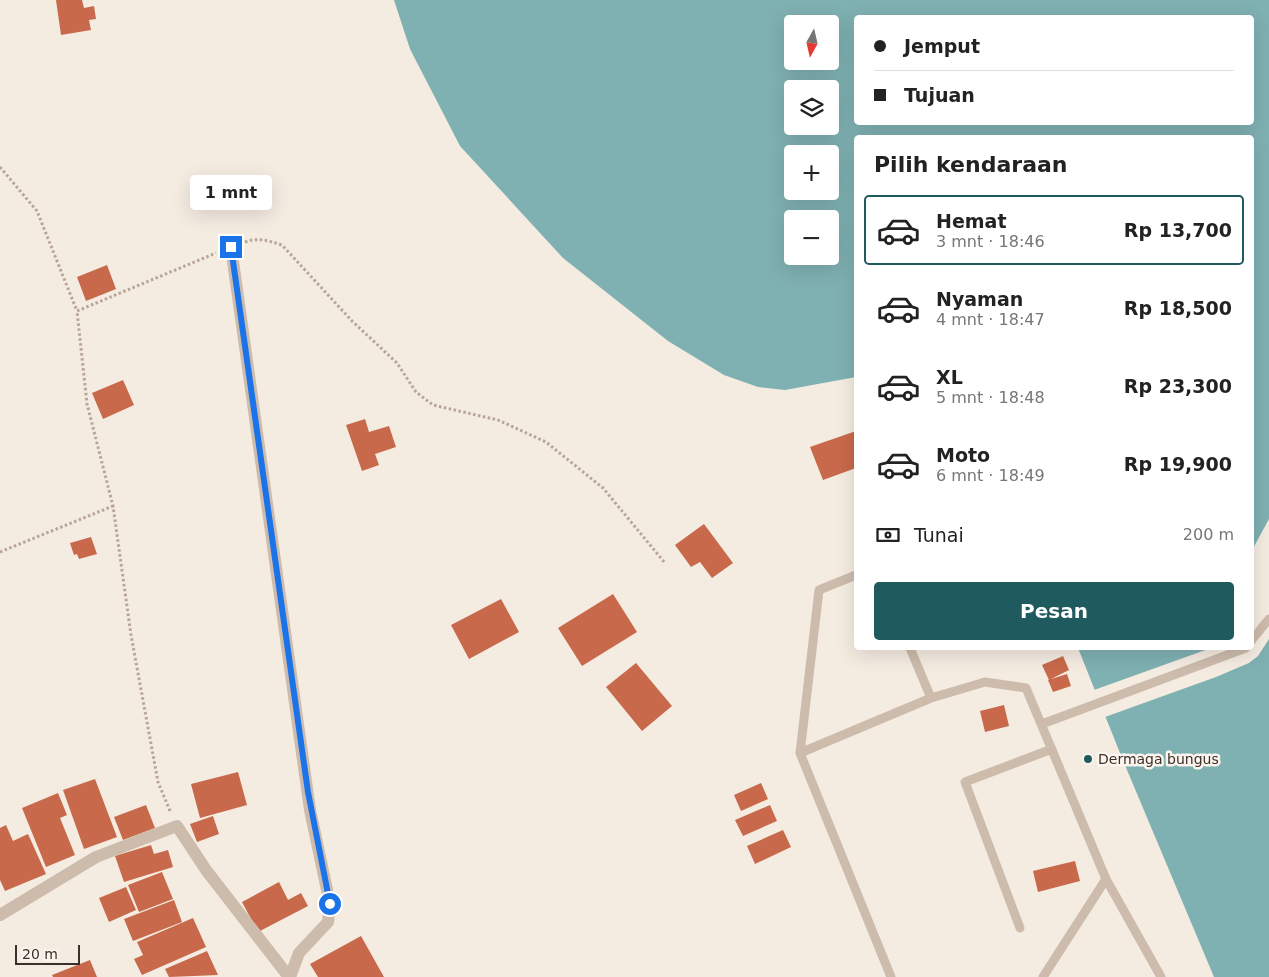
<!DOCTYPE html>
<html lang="id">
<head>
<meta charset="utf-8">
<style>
  body { margin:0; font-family:"DejaVu Sans",sans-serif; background:#f6f6f6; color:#222; height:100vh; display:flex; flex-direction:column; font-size:19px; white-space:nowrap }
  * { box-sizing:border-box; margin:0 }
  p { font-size:16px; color:#767676 }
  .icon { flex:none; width:28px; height:28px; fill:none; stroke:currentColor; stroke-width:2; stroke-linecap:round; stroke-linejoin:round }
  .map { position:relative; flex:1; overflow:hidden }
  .panel { position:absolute; left:854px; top:135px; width:400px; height:515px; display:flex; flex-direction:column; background:#fff; border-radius:5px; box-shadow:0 5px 20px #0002 }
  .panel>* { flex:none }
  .top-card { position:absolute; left:854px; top:15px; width:400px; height:110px; border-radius:5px; box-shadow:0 5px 20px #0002; display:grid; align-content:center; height:110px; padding:0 20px; background:#fff }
  .needle { width:32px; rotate:188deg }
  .fabs { position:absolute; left:784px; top:15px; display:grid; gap:10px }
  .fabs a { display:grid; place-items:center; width:55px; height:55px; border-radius:5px; background:#fff; box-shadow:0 5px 20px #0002; font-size:25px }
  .scale { position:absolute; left:15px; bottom:12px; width:65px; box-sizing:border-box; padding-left:5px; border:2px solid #3b302b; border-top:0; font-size:14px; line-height:18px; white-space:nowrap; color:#3b302b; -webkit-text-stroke:4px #fbf5ee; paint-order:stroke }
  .end { position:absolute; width:22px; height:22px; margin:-11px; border:6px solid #1a73e8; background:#fff; box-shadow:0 0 0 2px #fff }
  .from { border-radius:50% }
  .bubble { position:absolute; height:35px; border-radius:5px; background:#fff; box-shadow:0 5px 20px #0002; font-size:16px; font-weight:600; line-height:35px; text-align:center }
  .top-card b { display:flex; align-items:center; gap:18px; height:48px; font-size:19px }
  .top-card b+b { border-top:1px solid #e0e0e0 }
  .top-card i { width:12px; height:12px; background:#222 }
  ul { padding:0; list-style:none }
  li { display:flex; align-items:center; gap:15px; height:70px; margin:0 10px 8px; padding:0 10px; border:2px solid transparent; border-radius:5px }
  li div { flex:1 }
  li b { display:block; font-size:19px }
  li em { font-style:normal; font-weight:600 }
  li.current { border-color:#1f5a5e }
  li>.icon { width:45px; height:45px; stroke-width:1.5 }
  h2 { padding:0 20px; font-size:22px; line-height:60px }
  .pay { display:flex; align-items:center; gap:12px; height:55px; padding:0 20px; font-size:19px }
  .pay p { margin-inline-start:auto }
  .action { display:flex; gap:10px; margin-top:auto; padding:10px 20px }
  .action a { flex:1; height:58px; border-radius:5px; background:#1f5a5e; color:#fff; font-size:20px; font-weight:600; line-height:58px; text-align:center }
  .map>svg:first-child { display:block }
</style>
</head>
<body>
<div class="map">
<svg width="1269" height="977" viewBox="0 0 1269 977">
  <rect width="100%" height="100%" fill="#f4ebe1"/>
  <!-- water -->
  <path fill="#7fb0b2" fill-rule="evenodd" d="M 394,0 L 1269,0 L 1269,977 L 1214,977 L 1122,758 L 1078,648 L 1251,648 L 1251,138 L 856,138 L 856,377 L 785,390 L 758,387 L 724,375 L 668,341 L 563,258 L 460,146 L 410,49 ZM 856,18 L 1251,18 L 1251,122 L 856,122 ZM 792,24 L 830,24 L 830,61 L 792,61 ZM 792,89 L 830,89 L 830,126 L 792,126 ZM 792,154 L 830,154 L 830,191 L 792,191 ZM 792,219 L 830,219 L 830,256 L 792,256 Z"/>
  <!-- pier -->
  <path fill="#f4ebe1" d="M 1269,519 L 1269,639 L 1258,656 L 1249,663 L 1216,677 L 1105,717 L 1094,690 L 1211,648 L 1251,648 L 1251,552 Z"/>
  <!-- building -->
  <path fill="#c8694b" d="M 56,0 L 82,0 L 84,8 L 94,6 L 96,19 L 89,20 L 91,30 L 61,35 Z
    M 107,265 L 116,289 L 86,301 L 77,277 Z
    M 123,380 L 134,405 L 103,419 L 92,393 Z
    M 365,419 L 369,432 L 389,426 L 396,447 L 375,454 L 379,465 L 362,471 L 346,425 Z
    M 856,431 L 856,468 L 823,480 L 810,447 Z
    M 704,524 L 733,563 L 712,578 L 700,562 L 691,567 L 675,545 Z
    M 91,537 L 97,554 L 79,559 L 77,554 L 74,555 L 70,543 Z
    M 613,594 L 637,632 L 582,666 L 558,628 Z
    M 501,599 L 519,632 L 469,659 L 451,625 Z
    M 1063,656 L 1069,670 L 1049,680 L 1042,665 Z
    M 636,663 L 672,706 L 642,731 L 606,687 Z
    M 1067,674 L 1071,686 L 1053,692 L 1048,680 Z
    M 1004,705 L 1009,726 L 985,732 L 980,711 Z
    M 238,772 L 247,805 L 200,818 L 191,784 Z
    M 95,779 L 117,837 L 84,849 L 63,790 Z
    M 761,783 L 768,799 L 741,811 L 734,795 Z
    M 58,793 L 67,815 L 60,818 L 75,855 L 46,867 L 22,808 Z
    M 146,805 L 155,828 L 123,840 L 114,817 Z
    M 770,805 L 777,821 L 743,836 L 735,820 Z
    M 213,816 L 219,834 L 197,842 L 190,824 Z
    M 6,825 L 13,841 L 28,834 L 46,874 L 5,891 L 0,880 L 0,828 Z
    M 783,830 L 791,847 L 755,864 L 747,846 Z
    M 151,845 L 154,854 L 168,850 L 173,867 L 124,882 L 115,856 Z
    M 1075,861 L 1080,881 L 1038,892 L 1033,871 Z
    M 162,872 L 173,899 L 139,912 L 128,885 Z
    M 279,882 L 288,900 L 301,893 L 308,906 L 258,932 L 242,902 Z
    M 126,887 L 136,910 L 109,922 L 99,898 Z
    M 174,900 L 182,922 L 133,941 L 124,919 Z
    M 193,918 L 206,947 L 142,975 L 134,959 L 143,955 L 137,942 Z
    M 361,936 L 384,977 L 318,977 L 310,964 Z
    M 207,951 L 218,975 L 169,977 L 165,969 Z
    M 90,960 L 97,977 L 53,977 L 52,975 Z"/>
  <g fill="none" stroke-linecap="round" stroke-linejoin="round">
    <!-- path -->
    <path stroke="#b9a596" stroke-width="3" stroke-dasharray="2.5 2.5" stroke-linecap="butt" d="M 0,167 L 37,211 L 77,311
      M 245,242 C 258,237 269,241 282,245 L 352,321 L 397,363 L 416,392 L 433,405 L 498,420 L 546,442 L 603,488 L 665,563
      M 0,552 L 113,506
      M 170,811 L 158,782 L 131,635 L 113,506 L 87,404 L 77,311 L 216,253"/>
    <!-- service -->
    <path stroke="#cdbbac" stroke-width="9" d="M 856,575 L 819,590 L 800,753 L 891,977
      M 1251,641 L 1269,619
      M 910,648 L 931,698
      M 1042,724 L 1246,648
      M 800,753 L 931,698 L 985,682 L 1026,688 L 1106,879
      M 1020,928 L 965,782 L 1052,749
      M 1043,977 L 1106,879 L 1161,977"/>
    <!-- minor -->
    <path stroke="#cdbbac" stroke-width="12" d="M 231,247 L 310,810 L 330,904 L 328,922 L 299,953 L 290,977
      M 0,915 L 96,857 L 177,826 L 206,870 L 289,977"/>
  </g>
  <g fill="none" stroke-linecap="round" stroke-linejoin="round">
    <!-- route -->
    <path stroke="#1a73e8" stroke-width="6" d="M 231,247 L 308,792 L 330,904"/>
  </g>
  <!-- markers -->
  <circle fill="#1f5a5e" stroke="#fbf5ee" stroke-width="2" cx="1088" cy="759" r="5"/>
  <g text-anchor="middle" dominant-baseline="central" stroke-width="5" stroke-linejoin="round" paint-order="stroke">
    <!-- poi labels -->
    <g font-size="14" fill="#3b302b" stroke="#fbf5ee" text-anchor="start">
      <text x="1098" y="759">Dermaga bungus</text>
    </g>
  </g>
</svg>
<div class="fabs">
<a><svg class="needle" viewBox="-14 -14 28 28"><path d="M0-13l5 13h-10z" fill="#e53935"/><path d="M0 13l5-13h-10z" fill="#767676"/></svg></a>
<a><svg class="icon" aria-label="layers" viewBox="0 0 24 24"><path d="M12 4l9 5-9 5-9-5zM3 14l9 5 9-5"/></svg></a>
<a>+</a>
<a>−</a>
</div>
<div class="scale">20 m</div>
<i class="end from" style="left:330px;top:904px"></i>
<i class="end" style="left:231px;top:247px"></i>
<div class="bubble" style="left:190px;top:175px;width:82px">1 mnt</div>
<div class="top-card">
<b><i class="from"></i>Jemput</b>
<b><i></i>Tujuan</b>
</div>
<section class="panel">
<h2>Pilih kendaraan</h2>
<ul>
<li class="current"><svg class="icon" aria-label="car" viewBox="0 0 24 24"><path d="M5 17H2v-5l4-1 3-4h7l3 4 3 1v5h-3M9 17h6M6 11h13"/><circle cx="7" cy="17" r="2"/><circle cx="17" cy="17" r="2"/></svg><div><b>Hemat</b><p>3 mnt · 18:46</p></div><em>Rp 13,700</em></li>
<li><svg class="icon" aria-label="car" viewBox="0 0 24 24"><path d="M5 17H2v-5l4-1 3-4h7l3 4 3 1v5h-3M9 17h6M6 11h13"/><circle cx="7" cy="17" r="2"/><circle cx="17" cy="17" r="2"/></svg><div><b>Nyaman</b><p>4 mnt · 18:47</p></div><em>Rp 18,500</em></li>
<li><svg class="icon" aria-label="car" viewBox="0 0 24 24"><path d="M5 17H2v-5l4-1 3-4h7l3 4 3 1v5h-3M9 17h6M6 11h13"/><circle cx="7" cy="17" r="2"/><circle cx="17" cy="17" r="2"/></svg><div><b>XL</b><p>5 mnt · 18:48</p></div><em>Rp 23,300</em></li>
<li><svg class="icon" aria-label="car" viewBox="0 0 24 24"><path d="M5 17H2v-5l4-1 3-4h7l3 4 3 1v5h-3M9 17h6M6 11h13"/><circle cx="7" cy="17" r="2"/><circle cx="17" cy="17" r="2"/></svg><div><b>Moto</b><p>6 mnt · 18:49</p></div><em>Rp 19,900</em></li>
</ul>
<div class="pay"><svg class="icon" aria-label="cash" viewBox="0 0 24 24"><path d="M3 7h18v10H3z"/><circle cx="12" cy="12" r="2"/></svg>Tunai<p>200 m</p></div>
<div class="action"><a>Pesan</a></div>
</section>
</div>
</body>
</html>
